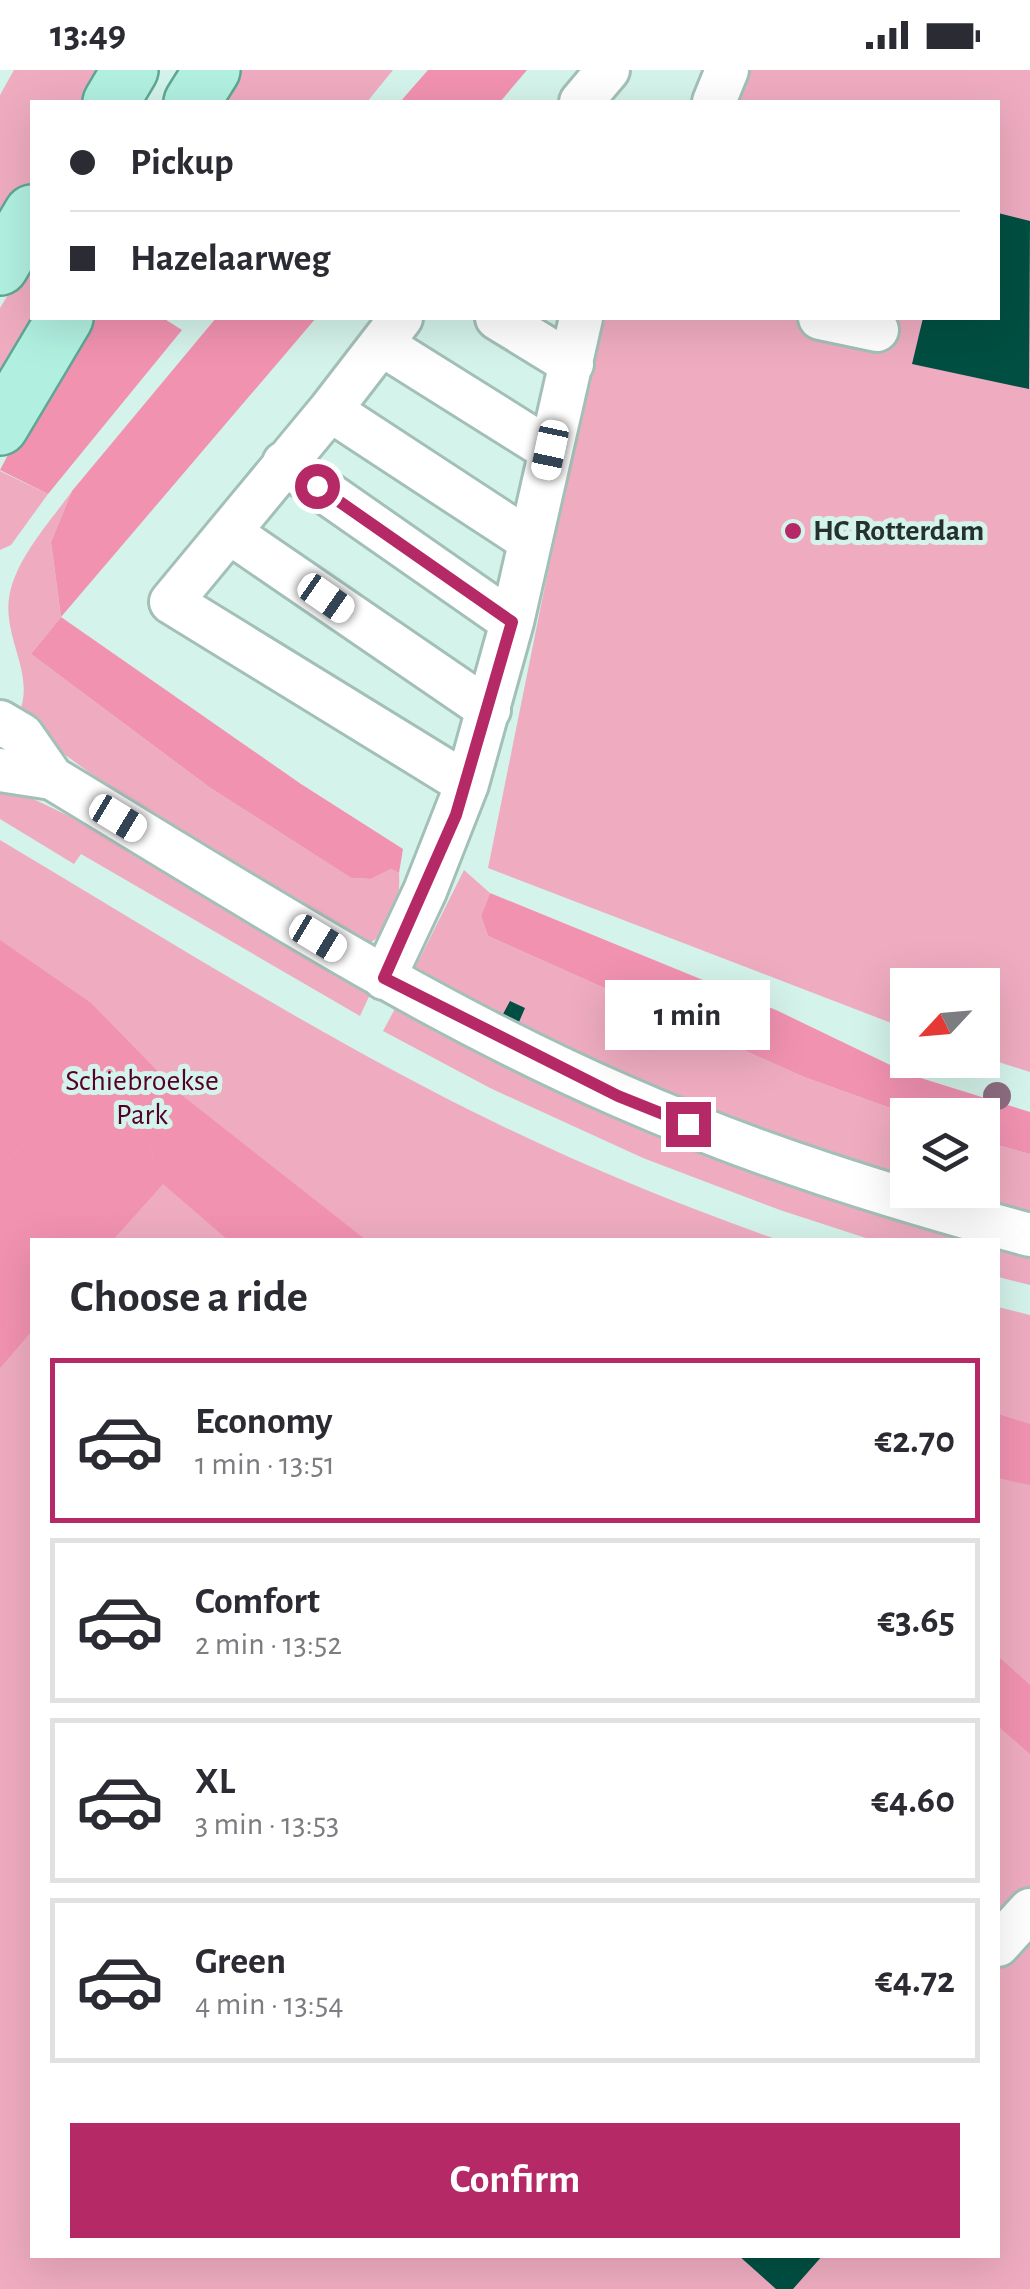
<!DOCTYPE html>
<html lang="en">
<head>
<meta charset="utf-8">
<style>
  body { margin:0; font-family:"Alegreya Sans",sans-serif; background:#f2f2f3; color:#2b2b33; height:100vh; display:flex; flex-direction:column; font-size:38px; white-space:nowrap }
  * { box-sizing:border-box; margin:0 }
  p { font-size:32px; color:#7c7c81 }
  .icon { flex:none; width:55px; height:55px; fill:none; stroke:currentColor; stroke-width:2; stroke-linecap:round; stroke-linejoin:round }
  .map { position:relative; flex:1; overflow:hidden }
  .panel { position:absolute; left:30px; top:1168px; width:970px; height:1020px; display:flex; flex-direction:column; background:#fff; border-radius:0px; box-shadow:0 10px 40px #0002 }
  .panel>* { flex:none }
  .hud { position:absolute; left:30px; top:30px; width:970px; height:220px; border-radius:0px; box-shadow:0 10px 40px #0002; display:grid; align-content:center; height:220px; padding:0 40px; background:#fff }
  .needle { width:65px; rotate:244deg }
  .buttons { position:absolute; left:890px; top:898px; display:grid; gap:20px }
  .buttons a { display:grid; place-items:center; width:110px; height:110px; border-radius:0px; background:#fff; box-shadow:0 10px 40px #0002; font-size:50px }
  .end { position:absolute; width:45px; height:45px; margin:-22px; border:12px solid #b42966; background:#fff; box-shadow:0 0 0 5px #fff }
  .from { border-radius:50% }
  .bubble { position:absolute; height:70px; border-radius:0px; background:#fff; box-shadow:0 10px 40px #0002; font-size:32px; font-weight:700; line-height:70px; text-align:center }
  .car { position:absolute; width:30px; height:60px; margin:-30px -15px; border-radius:12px; box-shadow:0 0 8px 2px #0007; background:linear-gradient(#fff 24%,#345 0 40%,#fff 0 76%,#345 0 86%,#fff 0) }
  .hud b { display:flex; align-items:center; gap:35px; height:95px; font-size:38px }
  .hud b+b { border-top:2px solid #e1e1e2 }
  .hud i { width:25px; height:25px; background:#2b2b33 }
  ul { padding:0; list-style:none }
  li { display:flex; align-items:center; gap:30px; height:165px; margin:0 20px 15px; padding:0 20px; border:5px solid #e1e1e2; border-radius:0px }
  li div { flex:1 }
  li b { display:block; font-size:38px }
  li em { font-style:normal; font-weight:700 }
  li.selected { border-color:#b42966 }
  li>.icon { width:90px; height:90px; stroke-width:1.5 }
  h2 { padding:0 40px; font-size:45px; line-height:120px }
  .button { display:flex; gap:20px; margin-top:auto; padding:20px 40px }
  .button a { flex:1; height:115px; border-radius:0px; background:#b42966; color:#fff; font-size:40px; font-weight:700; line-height:115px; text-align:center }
  .status { display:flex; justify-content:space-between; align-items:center; height:70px; padding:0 50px; background:#fff; direction:ltr }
  .status svg { height:28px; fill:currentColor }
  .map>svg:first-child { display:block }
</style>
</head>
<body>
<div class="status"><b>13:49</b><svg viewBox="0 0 49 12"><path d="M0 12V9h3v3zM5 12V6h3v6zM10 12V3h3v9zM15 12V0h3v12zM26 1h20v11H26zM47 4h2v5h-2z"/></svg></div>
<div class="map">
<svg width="1030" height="2219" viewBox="0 0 1030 2219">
  <rect width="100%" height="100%" fill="#d4f3ea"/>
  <!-- green -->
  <path fill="#efacc1" d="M 14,0 L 111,0 L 90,32 L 32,32 L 32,111 L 0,163 L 0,25 Z
    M 229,0 L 393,0 L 367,32 L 207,32 Z
    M 748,0 L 1030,0 L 1030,1002 L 983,987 L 982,915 L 908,915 L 907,959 L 488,798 L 599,248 L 998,248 L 998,32 L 738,32 Z
    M 32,185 L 32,248 L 37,248 L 0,311 L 0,238 Z
    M 0,401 L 48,424 L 11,475 L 0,480 Z
    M 72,421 L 51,472 L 61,547 L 31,584 L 209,717 L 351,808 L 371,809 L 391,799 L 399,803 C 401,832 392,863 364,876 L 168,760 L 16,649 C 39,609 3,571 9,528 C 15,489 50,452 72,421 Z
    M 0,713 L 96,759 L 373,918 L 360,946 L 81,784 L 74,794 L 0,749 Z
    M 0,770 C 163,867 325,970 496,1053 C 588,1098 682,1136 778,1170 L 32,1170 L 32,2185 L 998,2185 L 998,1237 L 1030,1245 L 1030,2219 L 0,2219 Z
    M 464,800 L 490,823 L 481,846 L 488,866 L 804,1007 L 910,1045 L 907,1119 L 711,1051 L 413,902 Z
    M 398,933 L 989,1170 L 872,1170 L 780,1140 L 643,1088 L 490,1018 L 383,961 Z
    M 983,1071 L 1030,1084 L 1030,1153 L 911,1120 L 982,1120 Z
    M 998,1172 L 1030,1180 L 1030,1215 L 998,1207 Z"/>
  <!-- forest -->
  <path fill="#f192b0" d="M 428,0 L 527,0 L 500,32 L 400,32 Z
    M 80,248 L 163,248 L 182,260 L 48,424 L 0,400 Z
    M 216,248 L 316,248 L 61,547 L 51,472 L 72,421 Z
    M 70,1022 L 147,1069 L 154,1087 L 134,1116 L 86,1170 L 32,1170 L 32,1229 L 0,1265 L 0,1100 Z
    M 998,1586 L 1030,1615 L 1030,1684 L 998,1656 Z"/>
  <!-- water -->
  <path fill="#f192b1" d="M 61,547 L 301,714 L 403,779 L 399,803 L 391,799 L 371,809 L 351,808 L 209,717 L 31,584 Z
    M 490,823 L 776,940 L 911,1005 L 1030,1042 L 1030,1084 L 983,1071 L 982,1045 L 910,1045 L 804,1007 L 488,866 L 481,846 Z
    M 0,870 L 91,933 L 179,1023 L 366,1170 L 228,1170 L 163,1114 L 113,1170 L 86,1170 L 134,1116 L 154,1087 L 147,1069 L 70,1022 L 0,1100 Z
    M 32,1229 L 32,1261 L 0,1298 L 0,1265 Z
    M 998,1344 L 1030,1354 L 1030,1415 L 998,1408 Z"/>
  <!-- building -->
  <path fill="#004f42" d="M 998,143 L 1030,151 L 1029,319 L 912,294 L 923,248 L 998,248 Z
    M 970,908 L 1000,916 L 996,935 L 982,932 L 982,915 L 968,915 Z
    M 510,931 L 525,938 L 519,952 L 503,944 Z
    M 738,2185 L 823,2185 L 793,2219 L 776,2219 Z"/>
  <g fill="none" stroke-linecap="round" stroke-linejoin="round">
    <defs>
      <path id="minor" d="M 581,32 L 608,0
        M 714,32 L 727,0
        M 401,248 L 330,340 L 171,532 L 467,714
        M 497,248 L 572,294
        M 820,248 L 877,260
        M 381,274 L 550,380
        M 330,340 L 530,471
        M 284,393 L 512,552
        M 229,462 L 489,640
        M 0,652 L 22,665 L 52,708
        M 0,700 L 52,708 C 238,820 421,939 621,1026 C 755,1085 889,1127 1030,1165
        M 384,908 L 425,821 L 467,714 L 512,552 L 581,248
        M 998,1875 L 1030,1840"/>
      <path id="major" d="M 111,32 L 130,0
        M 192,32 L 212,0
        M 0,197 L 32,143
        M 0,357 L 65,248"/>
    </defs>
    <!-- minor casing -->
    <use href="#minor" stroke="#a3c0b8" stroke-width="48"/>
    <!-- major casing -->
    <use href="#major" stroke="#5ea794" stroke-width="60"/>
    <!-- minor -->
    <use href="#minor" stroke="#fff" stroke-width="42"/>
    <!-- major -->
    <use href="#major" stroke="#b1f0e0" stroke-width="55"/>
  </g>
  <!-- trees -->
  <circle fill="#8e6d80" cx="997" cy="1026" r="14"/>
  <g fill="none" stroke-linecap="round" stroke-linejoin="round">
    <!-- route -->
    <path stroke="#b42966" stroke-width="12" d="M 317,416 L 512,552 L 456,745 L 384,908 L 618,1026 L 688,1054"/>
  </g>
  <!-- markers -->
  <circle fill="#b42966" stroke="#d4f3ea" stroke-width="4" cx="793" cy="461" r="10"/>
  <g text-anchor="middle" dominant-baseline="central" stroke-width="10" stroke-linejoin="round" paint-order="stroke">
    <!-- poi labels -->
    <g font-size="30" font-weight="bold" fill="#25312d" stroke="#d4f3ea" text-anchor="start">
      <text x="813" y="461">HC Rotterdam</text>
    </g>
    <!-- park labels -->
    <g font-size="30" fill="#55002a" stroke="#d4f3ea">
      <text x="142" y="1011">Schiebroekse<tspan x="142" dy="34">Park</tspan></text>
    </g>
  </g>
</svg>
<div class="buttons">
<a><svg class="needle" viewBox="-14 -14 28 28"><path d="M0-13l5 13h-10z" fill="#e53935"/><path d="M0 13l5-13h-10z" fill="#7c7c81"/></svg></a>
<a><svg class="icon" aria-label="layers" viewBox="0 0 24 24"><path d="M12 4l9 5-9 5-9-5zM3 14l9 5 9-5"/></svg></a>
</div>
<i class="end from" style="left:317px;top:416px"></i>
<i class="end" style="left:688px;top:1054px"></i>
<div class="bubble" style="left:605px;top:910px;width:165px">1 min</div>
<i class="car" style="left:550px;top:380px;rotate:192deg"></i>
<i class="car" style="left:326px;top:528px;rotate:125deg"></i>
<i class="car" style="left:118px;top:748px;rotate:121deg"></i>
<i class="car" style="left:318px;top:868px;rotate:121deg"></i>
<div class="hud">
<b><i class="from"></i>Pickup</b>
<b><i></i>Hazelaarweg</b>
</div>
<section class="panel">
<h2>Choose a ride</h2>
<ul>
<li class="selected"><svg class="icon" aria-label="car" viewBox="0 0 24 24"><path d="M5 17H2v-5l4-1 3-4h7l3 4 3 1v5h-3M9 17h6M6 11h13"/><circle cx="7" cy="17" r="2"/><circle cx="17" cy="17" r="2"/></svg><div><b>Economy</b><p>1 min · 13:51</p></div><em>€2.70</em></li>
<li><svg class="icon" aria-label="car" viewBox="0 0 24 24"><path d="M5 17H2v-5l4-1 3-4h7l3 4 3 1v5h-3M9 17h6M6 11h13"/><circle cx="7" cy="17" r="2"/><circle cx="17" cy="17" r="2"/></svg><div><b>Comfort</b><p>2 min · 13:52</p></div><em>€3.65</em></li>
<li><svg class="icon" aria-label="car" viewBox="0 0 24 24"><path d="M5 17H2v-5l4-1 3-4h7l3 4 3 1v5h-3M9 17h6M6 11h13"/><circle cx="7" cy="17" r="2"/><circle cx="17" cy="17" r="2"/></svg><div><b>XL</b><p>3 min · 13:53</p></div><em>€4.60</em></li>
<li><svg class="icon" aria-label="car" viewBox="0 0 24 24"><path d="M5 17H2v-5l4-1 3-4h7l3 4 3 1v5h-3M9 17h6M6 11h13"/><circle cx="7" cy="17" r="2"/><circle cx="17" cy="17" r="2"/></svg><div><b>Green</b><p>4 min · 13:54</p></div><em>€4.72</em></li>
</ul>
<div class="button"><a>Confirm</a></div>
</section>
</div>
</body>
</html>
